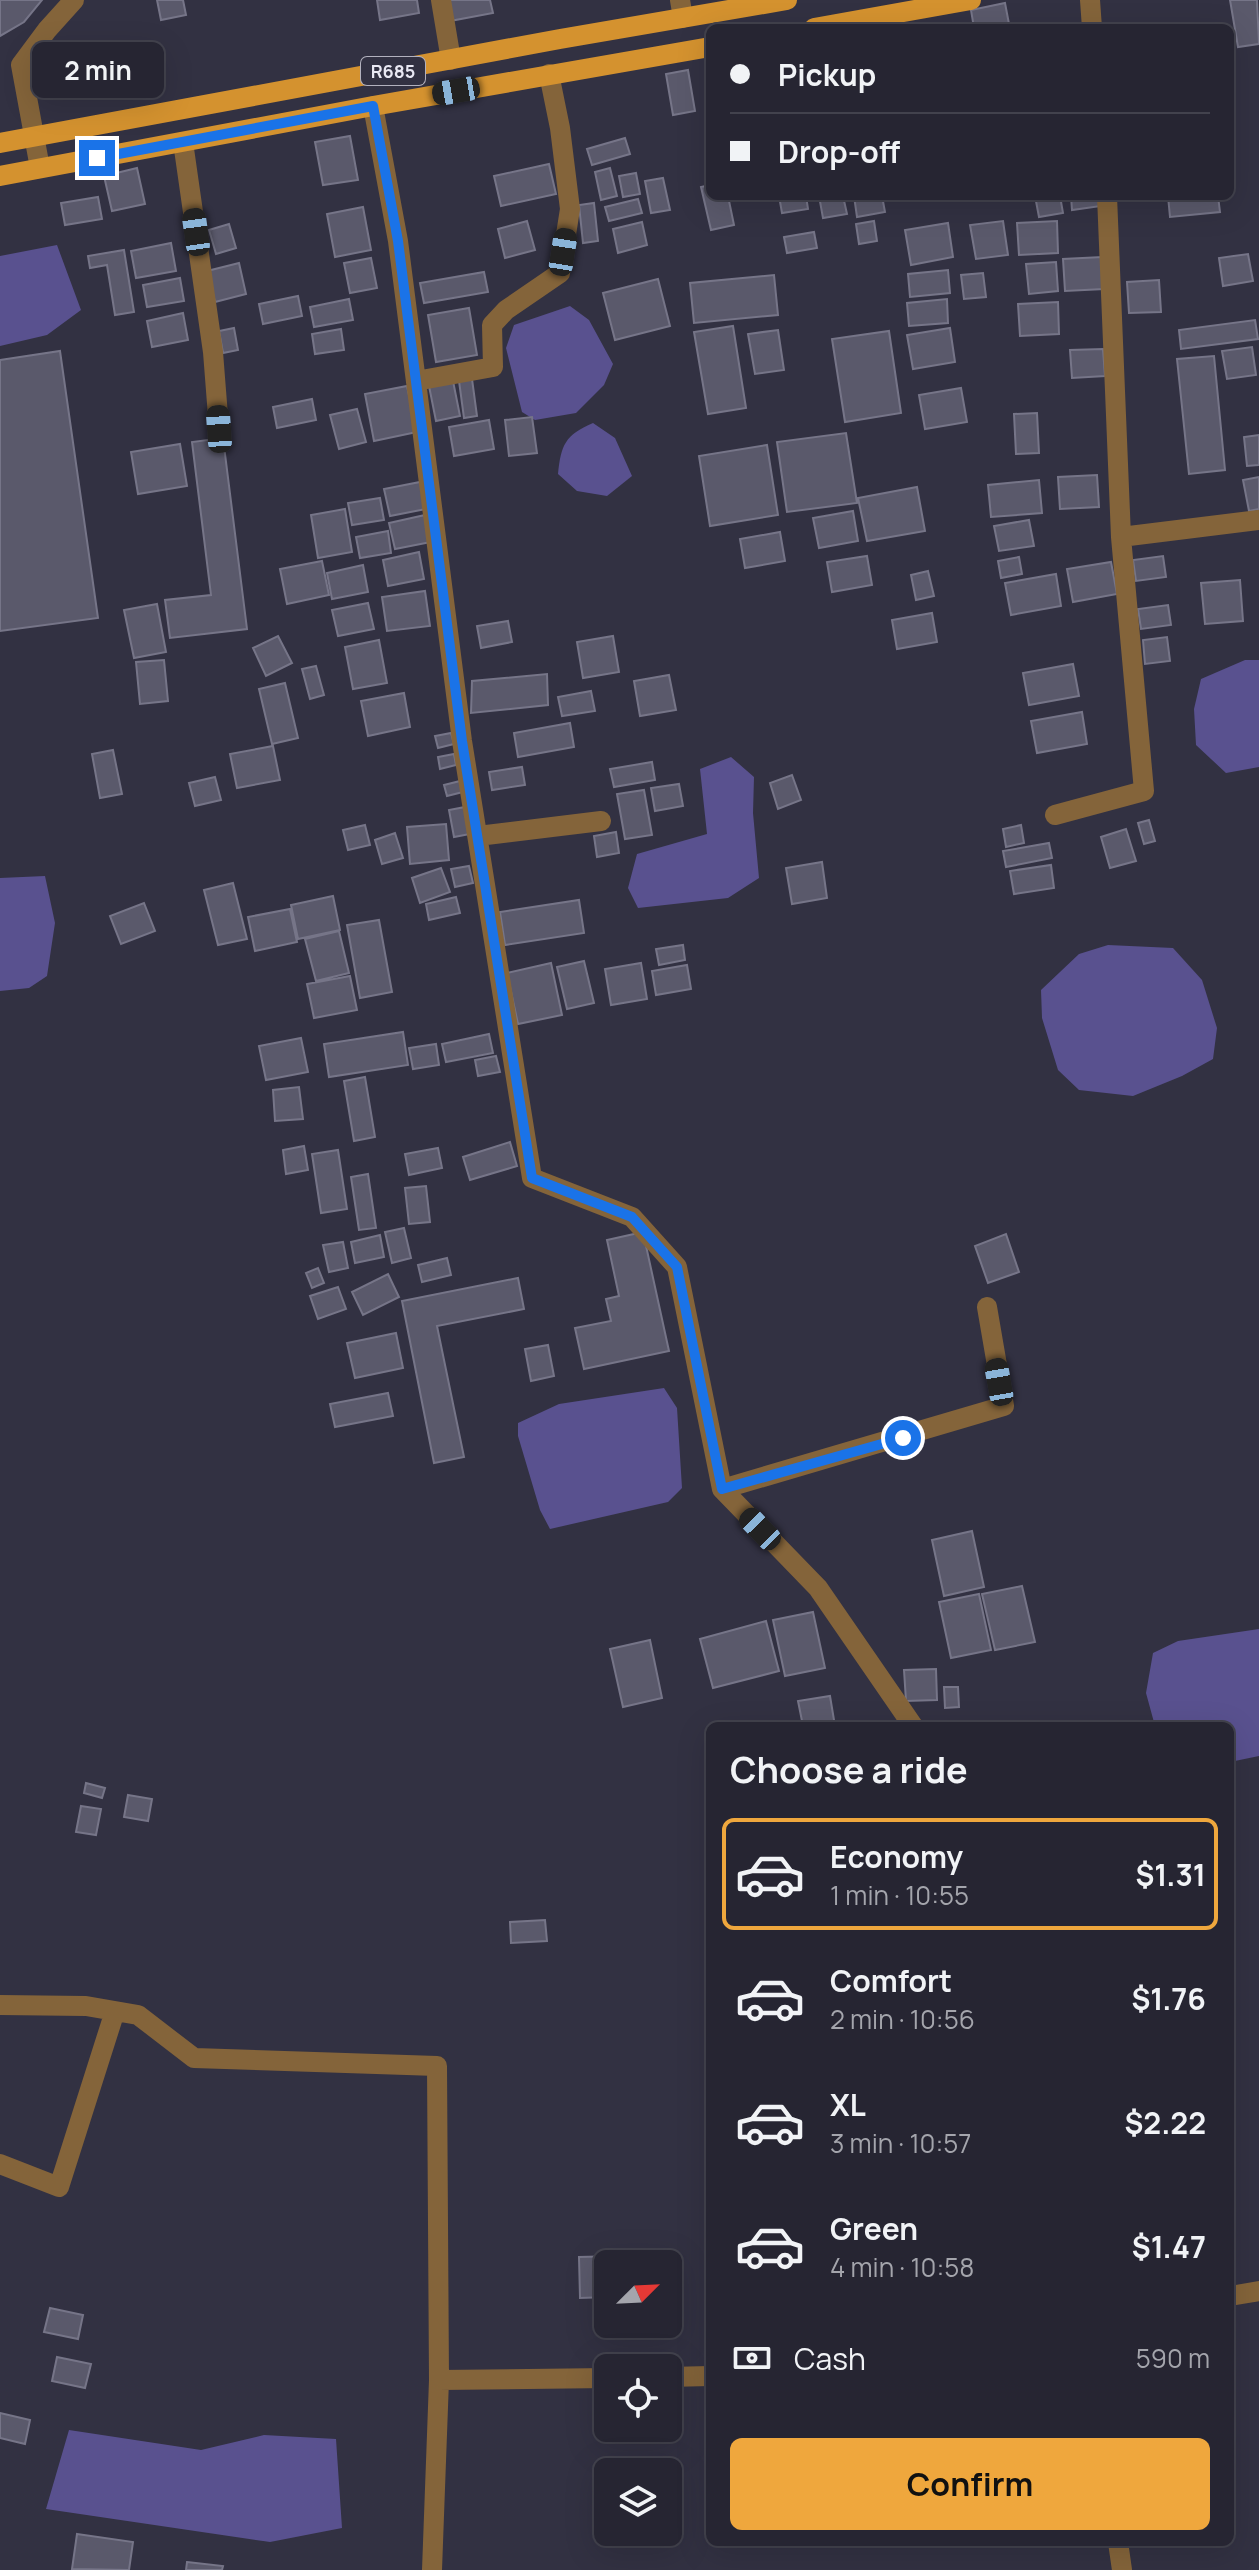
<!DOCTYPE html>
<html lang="en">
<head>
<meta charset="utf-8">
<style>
  body { margin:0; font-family:Manrope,sans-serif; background:#32313e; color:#f1f3f6; height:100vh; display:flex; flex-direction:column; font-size:30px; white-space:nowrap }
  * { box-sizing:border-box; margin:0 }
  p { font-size:26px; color:#a4a5ac }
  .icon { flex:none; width:44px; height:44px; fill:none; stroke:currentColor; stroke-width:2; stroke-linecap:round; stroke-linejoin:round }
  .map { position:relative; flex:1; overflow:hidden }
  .details { position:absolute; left:706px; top:1722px; width:528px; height:824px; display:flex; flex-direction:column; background:#262532; border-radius:12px; box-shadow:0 8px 32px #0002,0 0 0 2px #42424d }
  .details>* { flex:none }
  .banner { position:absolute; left:706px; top:24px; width:528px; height:176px; border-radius:12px; box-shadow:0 8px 32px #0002,0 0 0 2px #42424d; display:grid; align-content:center; height:176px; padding:0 24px; background:#262532 }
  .needle { width:52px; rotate:66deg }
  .buttons { position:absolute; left:594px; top:2250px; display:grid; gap:16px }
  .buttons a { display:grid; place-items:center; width:88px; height:88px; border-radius:12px; background:#262532; box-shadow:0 8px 32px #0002,0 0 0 2px #42424d; font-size:40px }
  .end { position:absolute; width:36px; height:36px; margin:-18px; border:10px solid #1a73e8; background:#fff; box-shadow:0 0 0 4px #fff }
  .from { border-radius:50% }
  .bubble { position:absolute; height:56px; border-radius:12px; background:#262532; box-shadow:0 8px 32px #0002,0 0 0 2px #42424d; font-size:26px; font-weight:700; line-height:56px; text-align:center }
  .car { position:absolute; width:24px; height:48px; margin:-24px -12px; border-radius:10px; box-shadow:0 0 6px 2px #0007; background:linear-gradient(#222 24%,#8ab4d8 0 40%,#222 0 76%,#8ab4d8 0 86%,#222 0) }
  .banner b { display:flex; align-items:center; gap:28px; height:76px; font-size:30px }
  .banner b+b { border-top:2px solid #42424d }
  .banner i { width:20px; height:20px; background:#f1f3f6 }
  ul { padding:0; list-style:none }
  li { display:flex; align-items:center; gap:24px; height:112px; margin:0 16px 12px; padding:0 8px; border:4px solid transparent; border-radius:12px }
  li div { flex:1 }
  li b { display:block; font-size:30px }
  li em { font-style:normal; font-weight:700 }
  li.active { border-color:#efa73d }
  li>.icon { width:72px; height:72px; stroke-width:1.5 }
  h2 { padding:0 24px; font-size:36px; line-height:96px }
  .pay { display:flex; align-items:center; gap:20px; height:88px; padding:0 24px; font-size:30px }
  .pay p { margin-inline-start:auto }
  .action { display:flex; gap:16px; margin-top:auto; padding:16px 24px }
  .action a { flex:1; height:92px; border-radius:12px; background:#efa73d; color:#111; font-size:32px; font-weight:700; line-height:92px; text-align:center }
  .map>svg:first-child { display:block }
</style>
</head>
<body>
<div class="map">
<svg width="1259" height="2570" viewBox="0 0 1259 2570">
  <rect width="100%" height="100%" fill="#323142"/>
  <!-- water -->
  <path fill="#59518f" d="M 57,245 L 81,310 L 47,335 L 0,346 L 0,256 Z
    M 570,306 L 589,320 L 613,364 L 604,385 L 576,413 L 535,420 L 522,412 L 506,348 L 514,325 Z
    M 593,423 L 615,438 L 632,476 L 607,496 L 577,491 L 558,474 C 561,445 565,435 593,423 Z
    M 1245,660 L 1259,660 L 1259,767 L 1226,773 L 1196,745 L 1194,709 L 1201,679 Z
    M 731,757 L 754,777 L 753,813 L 759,878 L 728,898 L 638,908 L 628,888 L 637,854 L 707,834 L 700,769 Z
    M 45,876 L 55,923 L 47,976 L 29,988 L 0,991 L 0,878 Z
    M 1108,945 L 1173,948 L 1202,980 L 1217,1028 L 1213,1059 L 1182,1076 L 1133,1096 L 1079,1090 L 1058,1070 L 1042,1018 L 1041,990 L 1079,954 Z
    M 664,1388 L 677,1408 L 682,1488 L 668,1502 L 550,1529 L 540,1510 L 518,1436 L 518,1423 L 559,1404 Z
    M 1259,1629 L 1259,1756 L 1230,1762 L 1230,1726 L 1155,1726 L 1146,1693 L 1153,1653 L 1178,1641 Z
    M 69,2430 L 201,2450 L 264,2435 L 336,2439 L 342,2528 L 270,2542 L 46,2509 Z"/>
  <!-- building -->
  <path fill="#5a596b" stroke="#767588" stroke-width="2" d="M 0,0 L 42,0 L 24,22 L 0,36 Z
    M 157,0 L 183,0 L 186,15 L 161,20 Z
    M 377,0 L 417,0 L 419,13 L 380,20 Z
    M 446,0 L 490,0 L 493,13 L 450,21 Z
    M 1230,0 L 1257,0 L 1259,44 L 1238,47 Z
    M 1005,3 L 1009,24 L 974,28 L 971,10 Z
    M 688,70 L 695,111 L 673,115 L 666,74 Z
    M 350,136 L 358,180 L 323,185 L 315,142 Z
    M 625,138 L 630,154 L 592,165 L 587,149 Z
    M 549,164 L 556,194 L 501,206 L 494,176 Z
    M 137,168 L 145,204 L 112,211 L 104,176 Z
    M 610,168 L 617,196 L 601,200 L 595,172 Z
    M 636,173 L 640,194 L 623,197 L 619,176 Z
    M 663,178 L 670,210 L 651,213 L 645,181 Z
    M 710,185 L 710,196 L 728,196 L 734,225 L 711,230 L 701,187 Z
    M 779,196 L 806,196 L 808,209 L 782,213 Z
    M 819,196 L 843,196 L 847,214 L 823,218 Z
    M 854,196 L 882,196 L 885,212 L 857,217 Z
    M 1035,196 L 1060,196 L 1063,213 L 1039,217 Z
    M 1071,196 L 1099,196 L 1101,206 L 1072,210 Z
    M 1168,196 L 1218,196 L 1220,212 L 1170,217 Z
    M 98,197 L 102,219 L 65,225 L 61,203 Z
    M 638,199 L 642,213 L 609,221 L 605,207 Z
    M 594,203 L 598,241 L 583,243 L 579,205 Z
    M 363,207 L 371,250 L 335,257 L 327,214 Z
    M 527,221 L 535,250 L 505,258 L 498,229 Z
    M 874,221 L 877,241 L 859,244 L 856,224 Z
    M 1003,221 L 1008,255 L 976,259 L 970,225 Z
    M 1057,221 L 1058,253 L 1019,255 L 1017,223 Z
    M 642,222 L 647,245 L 618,253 L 613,229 Z
    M 948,223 L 953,257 L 911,265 L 905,230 Z
    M 229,224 L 236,248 L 216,254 L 209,230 Z
    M 814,232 L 817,248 L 787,253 L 784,237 Z
    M 171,243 L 176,271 L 136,278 L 131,251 Z
    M 124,250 L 134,312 L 115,315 L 107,265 L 90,268 L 88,256 Z
    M 1248,254 L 1253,281 L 1223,286 L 1219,258 Z
    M 1102,257 L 1104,289 L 1065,291 L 1063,259 Z
    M 371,258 L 377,288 L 350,293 L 344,263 Z
    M 1056,262 L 1058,291 L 1029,294 L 1026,264 Z
    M 239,263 L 246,294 L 215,302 L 207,271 Z
    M 948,270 L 950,293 L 910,297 L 908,274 Z
    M 484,272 L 488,292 L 424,303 L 420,283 Z
    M 983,273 L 986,297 L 964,299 L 961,275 Z
    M 774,275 L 778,315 L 694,323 L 690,283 Z
    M 180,278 L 184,301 L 147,307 L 143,285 Z
    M 658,279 L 670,326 L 615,340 L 603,293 Z
    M 1159,280 L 1161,312 L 1129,313 L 1127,282 Z
    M 298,296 L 302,316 L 263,324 L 259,304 Z
    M 349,299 L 353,320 L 314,327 L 310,307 Z
    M 947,299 L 948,323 L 909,326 L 907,303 Z
    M 1058,302 L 1059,334 L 1020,336 L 1018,304 Z
    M 469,308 L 477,355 L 436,362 L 428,315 Z
    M 183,313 L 188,340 L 152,347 L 147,321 Z
    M 1255,320 L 1258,339 L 1181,349 L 1179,330 Z
    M 733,326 L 746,408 L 708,414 L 694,332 Z
    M 234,328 L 238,350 L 223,353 L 219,331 Z
    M 950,328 L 955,362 L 913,369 L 907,335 Z
    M 341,329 L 344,350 L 315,354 L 312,334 Z
    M 778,330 L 784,370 L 755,374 L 748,334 Z
    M 889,331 L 901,413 L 845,422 L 832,339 Z
    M 1252,347 L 1256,375 L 1227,379 L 1222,351 Z
    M 1103,349 L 1105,376 L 1072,378 L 1070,350 Z
    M 60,351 L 98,618 L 0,631 L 0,360 Z
    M 1214,356 L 1225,470 L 1189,474 L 1177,359 Z
    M 472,379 L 477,416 L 464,418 L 459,381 Z
    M 453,381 L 460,416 L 436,421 L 429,386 Z
    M 407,386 L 417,432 L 374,441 L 365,394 Z
    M 961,388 L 967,422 L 925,429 L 919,395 Z
    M 312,399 L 316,420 L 277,428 L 273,407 Z
    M 357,409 L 366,442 L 339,449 L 330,415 Z
    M 1037,413 L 1039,453 L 1016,454 L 1014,414 Z
    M 532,417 L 537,453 L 509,456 L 505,420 Z
    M 489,420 L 494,449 L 454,456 L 449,427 Z
    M 846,433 L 857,503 L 787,512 L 777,442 Z
    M 1259,435 L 1259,465 L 1247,466 L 1244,437 Z
    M 223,438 L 247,629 L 170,638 L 165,600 L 211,595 L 192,442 Z
    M 180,444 L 187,486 L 138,494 L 131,452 Z
    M 767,445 L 778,515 L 710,526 L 699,456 Z
    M 1097,475 L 1099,507 L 1060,509 L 1058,477 Z
    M 1259,477 L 1259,509 L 1249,511 L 1243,480 Z
    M 1039,480 L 1042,513 L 991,517 L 988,485 Z
    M 420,482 L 426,509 L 390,516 L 384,489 Z
    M 917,487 L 925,531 L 867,541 L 858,498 Z
    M 380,498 L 384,520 L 352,525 L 348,503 Z
    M 345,509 L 352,552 L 318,558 L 311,515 Z
    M 853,511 L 858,541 L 819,548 L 813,518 Z
    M 425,515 L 431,542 L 395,549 L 389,523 Z
    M 1029,520 L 1034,546 L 999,551 L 994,526 Z
    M 388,531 L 391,553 L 360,558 L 356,537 Z
    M 780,532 L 785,561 L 745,568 L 740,539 Z
    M 419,552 L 424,579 L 388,586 L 383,560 Z
    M 867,556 L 872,585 L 832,592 L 827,562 Z
    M 1163,556 L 1166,577 L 1136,581 L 1133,560 Z
    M 1019,557 L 1022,574 L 1001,578 L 998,561 Z
    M 322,561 L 329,595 L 287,604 L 280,569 Z
    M 1111,562 L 1117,594 L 1073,602 L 1067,569 Z
    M 363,565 L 368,592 L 332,599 L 327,573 Z
    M 928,571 L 934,596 L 916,600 L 911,575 Z
    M 1056,574 L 1061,606 L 1011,615 L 1005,583 Z
    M 1240,580 L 1243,621 L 1205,624 L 1201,583 Z
    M 425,591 L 430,626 L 387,631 L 382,597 Z
    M 368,603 L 374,629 L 338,636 L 332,610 Z
    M 157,604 L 166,652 L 134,658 L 124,610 Z
    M 1168,605 L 1171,625 L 1141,629 L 1138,609 Z
    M 932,613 L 937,642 L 897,649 L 892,620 Z
    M 508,621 L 512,642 L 481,648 L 477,626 Z
    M 278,636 L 292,663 L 266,676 L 253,648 Z
    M 613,636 L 619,672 L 583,678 L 577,642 Z
    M 1167,637 L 1170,661 L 1145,664 L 1143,640 Z
    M 379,640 L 387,683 L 353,689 L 345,647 Z
    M 164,660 L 168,701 L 140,704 L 136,662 Z
    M 1073,664 L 1079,696 L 1029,705 L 1023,673 Z
    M 316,666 L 324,695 L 310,699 L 302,669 Z
    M 547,674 L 548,705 L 471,713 L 472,681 Z
    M 669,675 L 676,710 L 640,716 L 634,681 Z
    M 285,683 L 298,738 L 272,744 L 259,689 Z
    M 591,691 L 595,711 L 562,716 L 558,697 Z
    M 404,693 L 410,727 L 368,736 L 361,701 Z
    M 1082,712 L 1087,744 L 1037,753 L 1031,721 Z
    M 570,723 L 574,747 L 518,757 L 514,733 Z
    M 451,733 L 454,744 L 438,748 L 435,736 Z
    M 273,746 L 280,780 L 237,788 L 230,754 Z
    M 113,750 L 122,794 L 100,798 L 92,754 Z
    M 454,754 L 456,765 L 440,769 L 438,757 Z
    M 652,762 L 655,780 L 614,787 L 610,769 Z
    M 522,767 L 525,785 L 492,790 L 489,772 Z
    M 792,775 L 801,800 L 778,809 L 770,783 Z
    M 215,777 L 221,800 L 195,806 L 189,783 Z
    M 460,781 L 463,792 L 447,796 L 444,785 Z
    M 679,784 L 683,806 L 655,811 L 651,788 Z
    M 644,790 L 652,835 L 625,839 L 617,794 Z
    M 465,807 L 470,834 L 454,837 L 449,810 Z
    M 1149,820 L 1155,841 L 1144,844 L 1138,823 Z
    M 446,824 L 449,860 L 410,864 L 407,827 Z
    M 365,825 L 370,845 L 348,850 L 343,830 Z
    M 1021,825 L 1024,843 L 1006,847 L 1003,829 Z
    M 1126,829 L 1136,861 L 1110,868 L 1101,837 Z
    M 616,832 L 619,853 L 597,857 L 594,836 Z
    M 395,833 L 403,858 L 382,864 L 375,840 Z
    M 1049,843 L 1052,858 L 1006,867 L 1003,851 Z
    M 822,862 L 827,898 L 792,904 L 786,868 Z
    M 1051,865 L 1054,888 L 1014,894 L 1010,871 Z
    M 469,866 L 473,883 L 455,887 L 451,869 Z
    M 441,868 L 450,892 L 420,903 L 412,878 Z
    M 233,883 L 247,939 L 218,945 L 204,890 Z
    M 333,896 L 340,930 L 298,939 L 291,905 Z
    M 456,897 L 460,913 L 429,920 L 426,904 Z
    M 579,900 L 584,933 L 505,945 L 500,912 Z
    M 144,903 L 155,931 L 121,944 L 110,916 Z
    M 290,909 L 297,942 L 255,951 L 248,917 Z
    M 379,920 L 392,992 L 360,998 L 347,925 Z
    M 339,931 L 349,973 L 316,981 L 305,939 Z
    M 683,945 L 685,960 L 659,965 L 656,949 Z
    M 584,961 L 594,1003 L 567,1009 L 557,967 Z
    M 551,963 L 562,1015 L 518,1024 L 507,973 Z
    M 641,963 L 647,999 L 611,1005 L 605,969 Z
    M 687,965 L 691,989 L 656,995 L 652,971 Z
    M 350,976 L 357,1010 L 314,1018 L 307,984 Z
    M 403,1032 L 408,1065 L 329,1077 L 324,1044 Z
    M 489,1034 L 493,1053 L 446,1062 L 442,1044 Z
    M 301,1038 L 308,1072 L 266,1080 L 259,1046 Z
    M 436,1044 L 439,1065 L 413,1069 L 409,1048 Z
    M 496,1056 L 500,1072 L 478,1076 L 475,1060 Z
    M 365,1077 L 375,1137 L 354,1141 L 344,1081 Z
    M 299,1087 L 303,1119 L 275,1121 L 273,1090 Z
    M 510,1142 L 517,1166 L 470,1180 L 463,1157 Z
    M 304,1146 L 308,1170 L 286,1174 L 283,1150 Z
    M 438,1148 L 442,1168 L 409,1175 L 405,1154 Z
    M 338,1150 L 347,1209 L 321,1213 L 312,1154 Z
    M 368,1174 L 376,1228 L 359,1230 L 351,1177 Z
    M 426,1186 L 430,1222 L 409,1224 L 405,1188 Z
    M 404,1228 L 411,1258 L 392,1263 L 385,1232 Z
    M 643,1232 L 669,1351 L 584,1369 L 575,1328 L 611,1321 L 606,1299 L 619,1296 L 607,1240 Z
    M 1006,1234 L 1019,1272 L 988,1283 L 975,1246 Z
    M 380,1235 L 384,1257 L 355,1263 L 351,1242 Z
    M 343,1242 L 348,1268 L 329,1272 L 323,1245 Z
    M 447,1258 L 451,1275 L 422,1282 L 418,1265 Z
    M 318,1268 L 324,1283 L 312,1288 L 306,1273 Z
    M 388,1274 L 399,1297 L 363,1315 L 352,1292 Z
    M 518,1278 L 524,1309 L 437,1326 L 464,1457 L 434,1463 L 402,1301 Z
    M 338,1287 L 346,1309 L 318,1319 L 310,1296 Z
    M 396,1333 L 403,1368 L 355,1378 L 347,1343 Z
    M 548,1345 L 554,1376 L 531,1381 L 525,1349 Z
    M 388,1393 L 393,1416 L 335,1427 L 330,1404 Z
    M 972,1531 L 984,1587 L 944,1596 L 932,1540 Z
    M 1022,1586 L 1035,1642 L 995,1650 L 982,1594 Z
    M 979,1594 L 991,1650 L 951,1658 L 939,1602 Z
    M 813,1612 L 825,1668 L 785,1676 L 773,1620 Z
    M 766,1621 L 779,1671 L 713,1688 L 700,1639 Z
    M 650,1640 L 662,1698 L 623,1707 L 610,1649 Z
    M 936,1669 L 937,1700 L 906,1701 L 904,1670 Z
    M 944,1687 L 958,1687 L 959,1707 L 945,1708 Z
    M 830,1696 L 835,1726 L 803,1726 L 798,1701 Z
    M 86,1783 L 105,1788 L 102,1798 L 84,1793 Z
    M 128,1795 L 152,1799 L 148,1821 L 124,1817 Z
    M 81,1806 L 101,1809 L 96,1835 L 76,1832 Z
    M 545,1920 L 547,1941 L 511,1943 L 510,1922 Z
    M 619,2256 L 619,2264 L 608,2264 L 608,2297 L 580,2298 L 579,2257 Z
    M 50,2308 L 83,2315 L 78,2339 L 44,2332 Z
    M 57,2357 L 91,2364 L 85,2388 L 52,2381 Z
    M 0,2413 L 30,2420 L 25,2444 L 0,2438 Z
    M 77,2534 L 133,2542 L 129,2570 L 72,2569 Z
    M 187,2562 L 223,2566 L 222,2570 L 186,2570 Z"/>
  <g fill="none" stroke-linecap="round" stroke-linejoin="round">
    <!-- street -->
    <path stroke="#84643a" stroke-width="20" d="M 441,0 L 451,60
      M 680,0 L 683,18
      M 1090,0 L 1092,28
      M 373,106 L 398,241 L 462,741 L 532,1178 L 632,1217 L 677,1267 L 722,1489 L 818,1588 L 913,1726
      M 183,142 L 213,352 L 219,429
      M 40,168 L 21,65 L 47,30 L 74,0
      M 416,381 L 493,367 L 492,325 L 506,310 L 560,273 L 570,209 L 560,128 L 549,74
      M 1121,537 L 1259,520
      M 1055,815 L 1144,791 L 1121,537 L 1107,196
      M 478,836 L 601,821
      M 722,1489 L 1004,1406 L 987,1307
      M 0,2005 L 86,2006 L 138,2015 L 194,2058 L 437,2066 L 439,2380 L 608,2378
      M 0,2164 L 59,2187 L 115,2011
      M 1230,2296 L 1259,2291
      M 668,2377 L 710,2376
      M 1118,2542 L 1122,2570
      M 432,2570 L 439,2380"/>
    <!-- primary -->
    <path stroke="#d4922f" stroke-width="20" d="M 814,28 L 971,0
      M 0,143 L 560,39 L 787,0
      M 0,176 L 373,106 L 710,47"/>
  </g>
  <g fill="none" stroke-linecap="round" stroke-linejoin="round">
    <!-- route -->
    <path stroke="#1a73e8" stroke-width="10" d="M 97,158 L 373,106 L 398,241 L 462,741 L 532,1178 L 632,1217 L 677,1267 L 722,1489 L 903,1438"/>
  </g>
  <g text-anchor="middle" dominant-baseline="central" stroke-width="6" stroke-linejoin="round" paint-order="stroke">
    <!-- shield labels -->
    <rect fill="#323142" stroke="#b2b1be" stroke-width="2" x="361" y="57" width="64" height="28" rx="6"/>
    <g font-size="18" font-weight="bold" fill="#e9e8f3">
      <text x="393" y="71">R685</text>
    </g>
  </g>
</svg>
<div class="buttons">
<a><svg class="needle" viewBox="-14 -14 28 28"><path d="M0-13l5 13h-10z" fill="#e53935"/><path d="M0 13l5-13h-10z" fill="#a4a5ac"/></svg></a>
<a><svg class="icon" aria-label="locate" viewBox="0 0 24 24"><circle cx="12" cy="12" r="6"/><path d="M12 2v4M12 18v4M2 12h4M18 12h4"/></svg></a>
<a><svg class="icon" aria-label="layers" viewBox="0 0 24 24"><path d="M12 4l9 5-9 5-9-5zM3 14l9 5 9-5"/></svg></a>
</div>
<i class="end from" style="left:903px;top:1438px"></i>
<i class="end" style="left:97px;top:158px"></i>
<div class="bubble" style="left:32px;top:42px;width:132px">2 min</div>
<i class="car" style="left:456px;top:91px;rotate:260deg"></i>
<i class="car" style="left:196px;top:232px;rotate:352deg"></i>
<i class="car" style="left:563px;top:252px;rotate:9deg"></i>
<i class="car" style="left:219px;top:429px;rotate:356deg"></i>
<i class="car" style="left:999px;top:1382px;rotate:350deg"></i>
<i class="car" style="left:760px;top:1529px;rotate:316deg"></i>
<div class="banner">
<b><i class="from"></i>Pickup</b>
<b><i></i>Drop-off</b>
</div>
<section class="details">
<h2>Choose a ride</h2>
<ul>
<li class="active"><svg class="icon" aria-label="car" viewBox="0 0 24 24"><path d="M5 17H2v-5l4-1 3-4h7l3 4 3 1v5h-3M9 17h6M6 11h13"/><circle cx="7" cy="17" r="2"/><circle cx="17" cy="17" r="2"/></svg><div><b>Economy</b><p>1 min · 10:55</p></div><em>$1.31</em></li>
<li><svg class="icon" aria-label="car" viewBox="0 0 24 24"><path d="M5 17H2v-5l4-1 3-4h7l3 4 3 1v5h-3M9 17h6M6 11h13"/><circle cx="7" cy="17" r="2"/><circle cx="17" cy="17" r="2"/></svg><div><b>Comfort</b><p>2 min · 10:56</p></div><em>$1.76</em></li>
<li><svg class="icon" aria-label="car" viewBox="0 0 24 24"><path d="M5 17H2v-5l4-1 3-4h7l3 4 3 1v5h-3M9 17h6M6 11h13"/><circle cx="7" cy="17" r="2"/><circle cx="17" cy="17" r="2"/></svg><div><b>XL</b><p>3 min · 10:57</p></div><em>$2.22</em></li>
<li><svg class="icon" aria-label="car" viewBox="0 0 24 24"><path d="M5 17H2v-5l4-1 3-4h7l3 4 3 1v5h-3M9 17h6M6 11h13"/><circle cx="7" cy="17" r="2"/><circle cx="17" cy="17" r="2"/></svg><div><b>Green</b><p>4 min · 10:58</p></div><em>$1.47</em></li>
</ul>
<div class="pay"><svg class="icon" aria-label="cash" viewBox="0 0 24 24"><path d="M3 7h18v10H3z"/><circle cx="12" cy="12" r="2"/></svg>Cash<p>590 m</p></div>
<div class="action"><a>Confirm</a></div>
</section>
</div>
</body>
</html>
